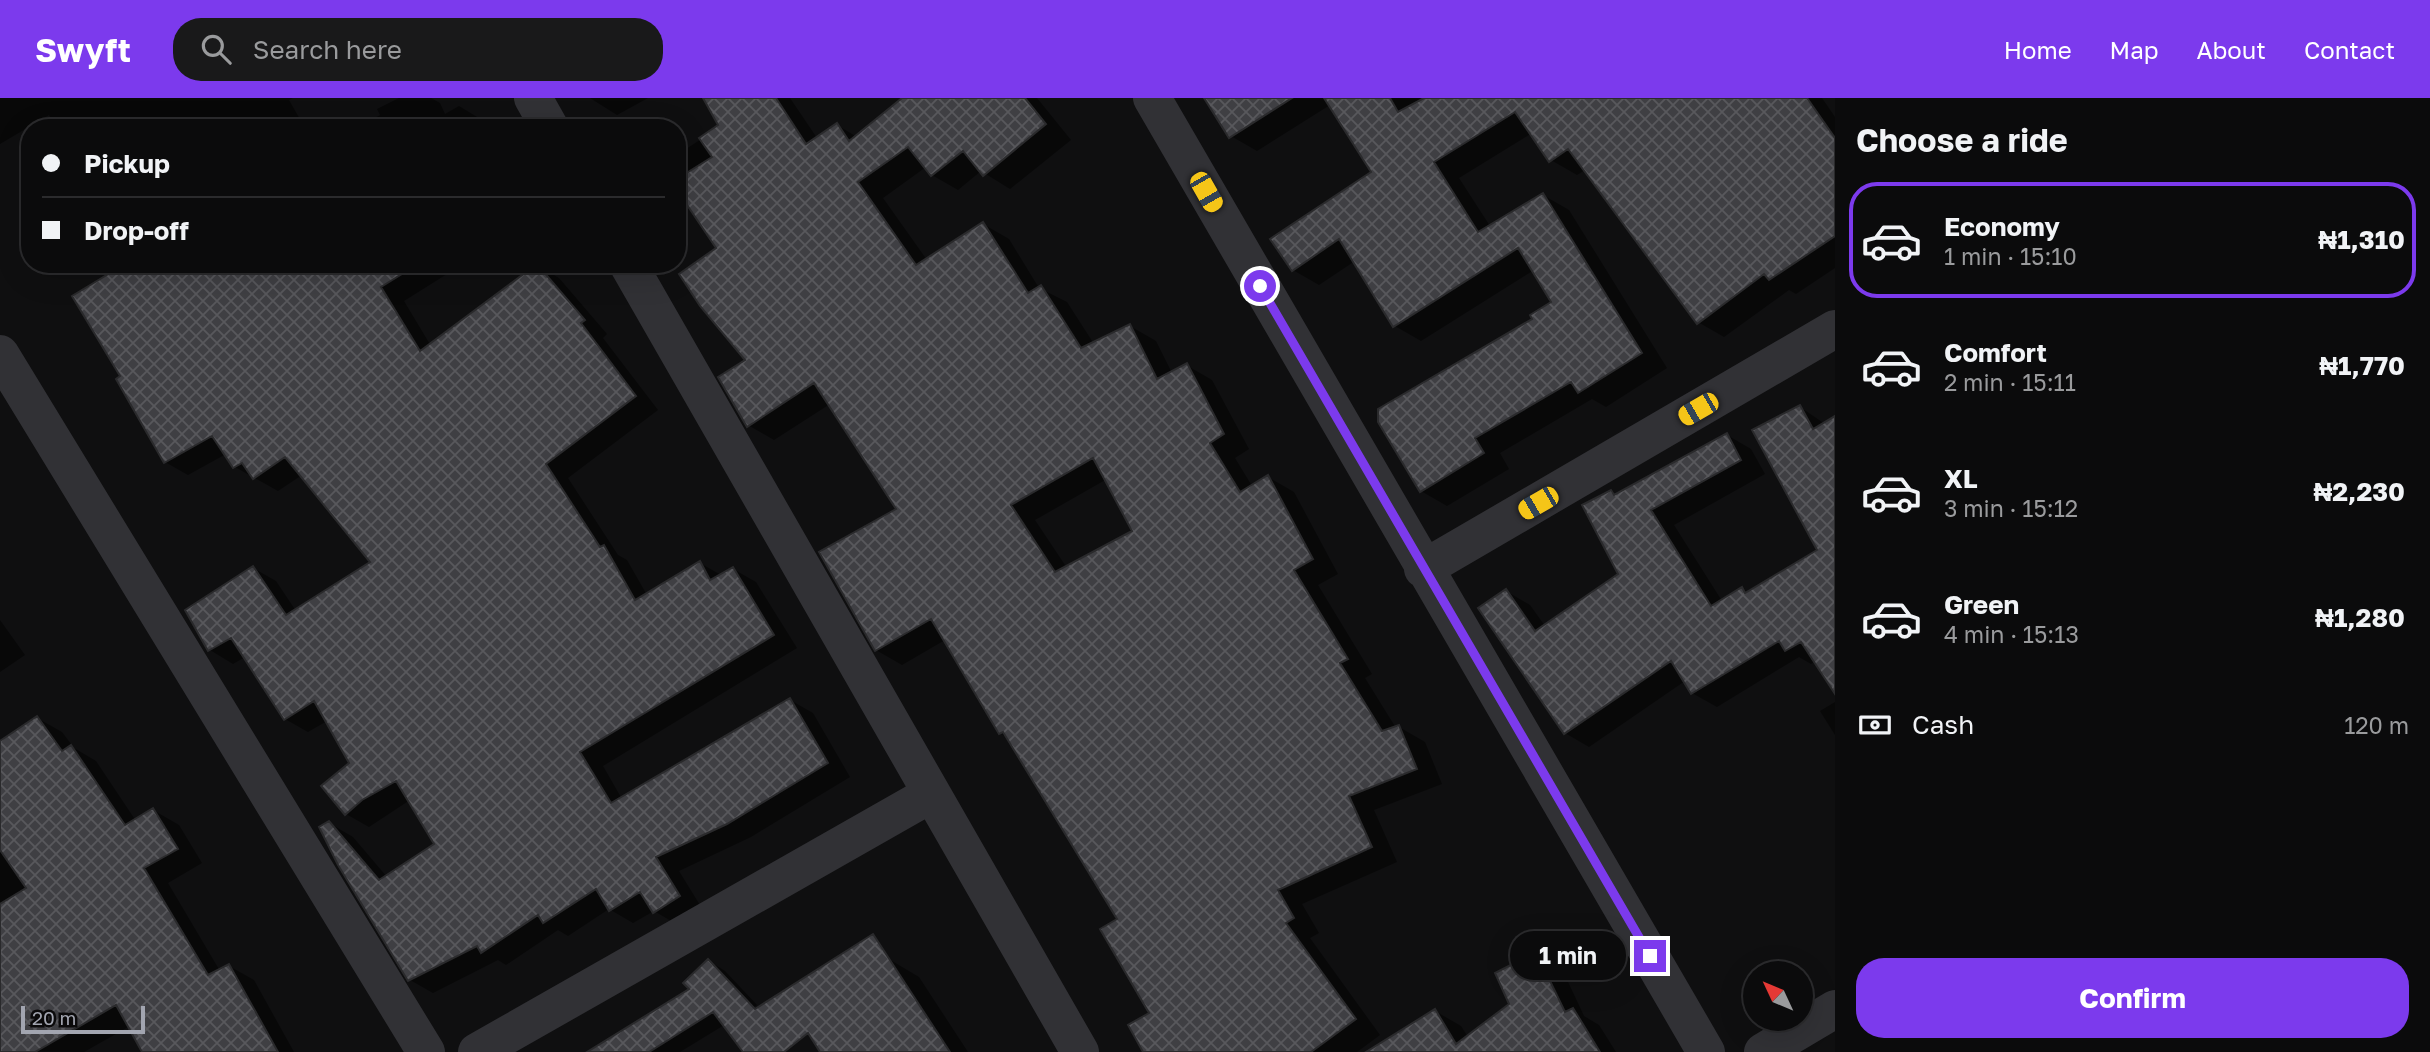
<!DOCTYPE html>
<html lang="en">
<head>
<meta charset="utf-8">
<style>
  body { margin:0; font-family:"Golos Text",sans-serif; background:#19191a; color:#f1f3f6; height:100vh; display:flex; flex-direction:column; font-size:26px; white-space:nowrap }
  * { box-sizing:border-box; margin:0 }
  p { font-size:23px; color:#9a9b9d }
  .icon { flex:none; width:38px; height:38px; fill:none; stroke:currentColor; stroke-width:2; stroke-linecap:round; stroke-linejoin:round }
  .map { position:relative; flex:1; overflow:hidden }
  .panel { display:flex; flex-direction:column; background:#0b0b0c; width:595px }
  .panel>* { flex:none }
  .top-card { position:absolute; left:21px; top:21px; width:665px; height:154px; border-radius:28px; box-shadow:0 7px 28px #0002,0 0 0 2px #2b2b2d; display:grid; align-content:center; height:154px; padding:0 21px; background:#0b0b0c }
  .needle { width:46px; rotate:314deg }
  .fabs { position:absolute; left:1743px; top:863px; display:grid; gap:14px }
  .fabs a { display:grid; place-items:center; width:70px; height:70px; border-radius:50%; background:#0b0b0c; box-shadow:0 7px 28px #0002,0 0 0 2px #2b2b2d; font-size:35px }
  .scale { position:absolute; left:21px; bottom:18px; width:124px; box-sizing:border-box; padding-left:7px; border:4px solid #a2a5b0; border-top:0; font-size:19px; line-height:24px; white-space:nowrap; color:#a2a5b0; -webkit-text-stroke:5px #0b0a0b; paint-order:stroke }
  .end { position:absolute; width:32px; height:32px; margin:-16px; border:9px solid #7c3aed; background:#fff; box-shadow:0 0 0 4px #fff }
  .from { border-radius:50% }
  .bubble { position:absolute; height:49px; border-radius:24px; background:#0b0b0c; box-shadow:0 7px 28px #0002,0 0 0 2px #2b2b2d; font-size:23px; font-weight:700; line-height:49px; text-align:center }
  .car { position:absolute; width:21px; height:42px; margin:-21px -10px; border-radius:9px; box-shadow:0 0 5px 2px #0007; background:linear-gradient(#f5c518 24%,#345 0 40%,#f5c518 0 76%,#345 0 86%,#f5c518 0) }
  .top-card b { display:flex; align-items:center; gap:24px; height:66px; font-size:26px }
  .top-card b+b { border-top:2px solid #2b2b2d }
  .top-card i { width:18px; height:18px; background:#f1f3f6 }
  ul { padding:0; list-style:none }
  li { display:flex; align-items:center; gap:21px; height:116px; margin:0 14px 10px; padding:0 7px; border:4px solid transparent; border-radius:28px }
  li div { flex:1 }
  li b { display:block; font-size:26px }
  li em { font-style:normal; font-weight:700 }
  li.current { border-color:#7c3aed }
  li>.icon { width:63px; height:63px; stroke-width:1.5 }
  h2 { padding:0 21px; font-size:32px; line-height:84px }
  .pay { display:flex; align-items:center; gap:18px; height:77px; padding:0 21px; font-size:26px }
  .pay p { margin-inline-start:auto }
  .primary-button { display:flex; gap:14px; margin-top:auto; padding:14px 21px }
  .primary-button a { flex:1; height:80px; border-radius:28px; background:#7c3aed; color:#fff; font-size:28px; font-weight:700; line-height:80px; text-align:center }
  header { display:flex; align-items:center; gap:42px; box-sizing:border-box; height:98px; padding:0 35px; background:#7c3aed; color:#fff }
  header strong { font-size:33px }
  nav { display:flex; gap:38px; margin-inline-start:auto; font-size:24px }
  .search { width:490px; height:63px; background:#19191a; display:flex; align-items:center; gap:18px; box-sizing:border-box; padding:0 24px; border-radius:28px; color:#9a9b9d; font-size:26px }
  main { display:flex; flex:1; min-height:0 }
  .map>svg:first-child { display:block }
</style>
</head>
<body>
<header>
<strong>Swyft</strong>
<div class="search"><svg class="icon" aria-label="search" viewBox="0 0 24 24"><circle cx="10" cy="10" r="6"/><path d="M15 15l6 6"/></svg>Search here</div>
<nav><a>Home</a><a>Map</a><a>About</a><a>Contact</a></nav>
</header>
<main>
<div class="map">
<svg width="1835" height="954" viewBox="0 0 1835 954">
  <defs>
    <pattern id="building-cross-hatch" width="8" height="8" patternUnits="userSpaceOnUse" patternTransform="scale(1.75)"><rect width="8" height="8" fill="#3f3f43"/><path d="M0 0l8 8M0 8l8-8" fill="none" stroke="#58585c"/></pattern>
  </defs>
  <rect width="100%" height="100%" fill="#0f0f10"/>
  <!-- shadow -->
  <path fill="#0007" fill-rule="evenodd" d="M 0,0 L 293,0 L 289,2 L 305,30 L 56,30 L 49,17 L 0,46 Z
    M 399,0 L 431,0 L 440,5 L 445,16 L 459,8 L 482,22 L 486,30 L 359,30 L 380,17 L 377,11 Z
    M 590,0 L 648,0 L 617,17 Z
    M 704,0 L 790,0 L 817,40 L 837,27 L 857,39 L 905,0 L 1037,0 L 1071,42 L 1010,91 L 981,73 L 958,92 L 932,77 L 926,69 L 883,100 L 927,162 L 983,126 L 1009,141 L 1039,190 L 1067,204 L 1094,246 L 1130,228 L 1156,243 L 1172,275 L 1186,267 L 1212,282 L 1249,351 L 1235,360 L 1252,388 L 1268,379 L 1294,394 L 1338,476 L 1318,487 L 1372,576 L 1365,580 L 1396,630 L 1399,629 L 1425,644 L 1442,686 L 1374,712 L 1397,764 L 1302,806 L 1319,835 L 1310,840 L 1380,937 L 1357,954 L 1145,954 L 1152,915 L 1120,821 L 1009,640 L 1000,635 L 945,542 L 902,567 L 876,552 L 898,411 L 830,306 L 774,342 L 748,327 L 748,262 L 718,150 L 677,89 L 677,57 L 721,28 ZM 1107,381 L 1135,434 L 1067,470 L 1035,422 Z
    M 1206,0 L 1822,0 L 1835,19 L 1835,170 L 1796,196 L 1789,192 L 1724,239 L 1698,224 L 1585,72 L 1577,77 L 1551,62 L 1532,35 L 1459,80 L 1490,128 L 1543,97 L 1569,112 L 1667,270 L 1606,309 L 1592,301 L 1500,355 L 1509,371 L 1447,408 L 1421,393 L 1535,221 L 1554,204 L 1534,172 L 1421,243 L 1395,228 L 1355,163 L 1319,187 L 1293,172 L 1373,75 L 1330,7 L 1257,53 L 1231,38 Z
    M 129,166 L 463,166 L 404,203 L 431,248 L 491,205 L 536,166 L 559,180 L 607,236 L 603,240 L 658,312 L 568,380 L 618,457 L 627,462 L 647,497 L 700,465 L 721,477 L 733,471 L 756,484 L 797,550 L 603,668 L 622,701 L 790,602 L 813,615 L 850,679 L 751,739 L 679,773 L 703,812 L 678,827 L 654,813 L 633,825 L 609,811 L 568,838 L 558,832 L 506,867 L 498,862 L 433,895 L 410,882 L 329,725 L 353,739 L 387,779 L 436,747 L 410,702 L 369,729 L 346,716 L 351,665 L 327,623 L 308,634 L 285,621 L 245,559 L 233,566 L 210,552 L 253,470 L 276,483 L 296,513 L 373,464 L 302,377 L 278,393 L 235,369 L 226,356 L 188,377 L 165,364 L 123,279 Z
    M 1800,309 L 1825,326 L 1835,320 L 1835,593 L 1815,563 L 1811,566 L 1799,559 L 1717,609 L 1692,595 L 1685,583 L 1589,649 L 1565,635 L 1506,493 L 1530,507 L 1545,528 L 1621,476 L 1611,394 L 1617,397 L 1727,337 L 1751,351 L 1765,376 L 1674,427 L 1722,503 L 1742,491 L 1749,495 L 1819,452 Z
    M 0,522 L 25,557 L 0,574 Z
    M 1835,604 L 1835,637 L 1820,613 Z
    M 37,620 L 62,634 L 74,650 L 96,663 L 136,723 L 153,712 L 179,727 L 202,765 L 168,785 L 220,873 L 229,868 L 254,882 L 294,954 L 144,954 L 130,928 L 84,954 L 0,953 L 0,644 Z
    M 1536,856 L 1562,871 L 1584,918 L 1599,927 L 1616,954 L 1405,954 L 1435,913 L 1461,928 L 1468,939 L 1512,906 Z
    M 887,860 L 919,879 L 968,954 L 822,954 Z
    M 709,863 L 725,873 L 757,907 L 680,954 L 630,954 L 691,891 Z"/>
  <!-- building -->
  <path fill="url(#building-cross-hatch)" stroke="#2a2a2c" stroke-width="2" fill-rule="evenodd" d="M 703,0 L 776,0 L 806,46 L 837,25 L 849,43 L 902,0 L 1025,0 L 1046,26 L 983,78 L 963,53 L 931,78 L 908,49 L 858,84 L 916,167 L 983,124 L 1028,195 L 1041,187 L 1081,250 L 1130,226 L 1157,281 L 1187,265 L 1224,336 L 1210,345 L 1240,394 L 1268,377 L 1313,461 L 1294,472 L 1348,561 L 1340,565 L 1382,633 L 1399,627 L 1417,671 L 1349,698 L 1372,749 L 1278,792 L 1294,820 L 1286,825 L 1356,921 L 1311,954 L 1143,954 L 1128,927 L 1149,915 L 1100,831 L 1117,821 L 1003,634 L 999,636 L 931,521 L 875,553 L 819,454 L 896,411 L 814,285 L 747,329 L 718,279 L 745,262 L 700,208 L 679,176 L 716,150 L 677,92 L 677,81 L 712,59 L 699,40 L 718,27 ZM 1093,360 L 1132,433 L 1055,474 L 1011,407 Z
    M 1204,0 L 1292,0 L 1229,40 Z
    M 1324,0 L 1390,0 L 1398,14 L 1424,0 L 1807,0 L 1835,40 L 1835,138 L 1769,182 L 1764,176 L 1697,226 L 1568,51 L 1549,64 L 1515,14 L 1434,64 L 1478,134 L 1543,95 L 1642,255 L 1578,295 L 1571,284 L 1475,340 L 1484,355 L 1420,394 L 1378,324 L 1378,311 L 1532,221 L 1530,217 L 1551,204 L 1518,150 L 1393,229 L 1339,141 L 1292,173 L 1270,141 L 1371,74 Z
    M 125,166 L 418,166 L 381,189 L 420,253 L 537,166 L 585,222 L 581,225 L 636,298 L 546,366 L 600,449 L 604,447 L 635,502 L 700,463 L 710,482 L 733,469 L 774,537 L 580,654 L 611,705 L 790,600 L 828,665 L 727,726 L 656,759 L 680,798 L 653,815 L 640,794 L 609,813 L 596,791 L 543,825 L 538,817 L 481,855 L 477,848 L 408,883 L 338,767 L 319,729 L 329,723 L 379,782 L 434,746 L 396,683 L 362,702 L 345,717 L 321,688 L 349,665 L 314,603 L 284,622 L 231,540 L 208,553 L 185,512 L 253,468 L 286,517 L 370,464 L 285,359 L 253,381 L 242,365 L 233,370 L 212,338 L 164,365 L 116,281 L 120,278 L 72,198 Z
    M 1800,307 L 1813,331 L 1835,318 L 1835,596 L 1801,544 L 1785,553 L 1779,543 L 1691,596 L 1671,563 L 1564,636 L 1478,510 L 1506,491 L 1535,533 L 1618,476 L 1582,407 L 1611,392 L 1614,397 L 1727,335 L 1741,362 L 1651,412 L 1711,508 L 1742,489 L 1745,495 L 1817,452 L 1752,332 Z
    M 37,618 L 62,653 L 71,647 L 125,727 L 153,710 L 178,751 L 144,770 L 208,877 L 229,866 L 278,954 L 142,954 L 116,907 L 35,954 L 0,954 L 0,806 L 26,790 L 0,752 L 0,643 Z
    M 873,836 L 950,954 L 820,954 L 808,935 L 784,954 L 743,954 L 713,914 L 649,954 L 587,954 L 689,891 L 683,885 L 708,861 L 755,911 Z
    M 1536,854 L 1565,914 L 1573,910 L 1600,954 L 1366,954 L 1435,911 L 1456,946 L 1509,906 L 1495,875 Z"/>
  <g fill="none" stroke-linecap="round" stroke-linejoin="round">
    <!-- minor -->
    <path stroke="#313135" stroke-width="38" d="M 533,0 L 550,30
      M 1152,0 L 1706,954
      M 628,166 L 1080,954
      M 0,256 L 426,954
      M 1423,471 L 1835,231
      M 477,954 L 931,696"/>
    <!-- tertiary -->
    <path stroke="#313135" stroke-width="38" d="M 1763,954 L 1835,911"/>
  </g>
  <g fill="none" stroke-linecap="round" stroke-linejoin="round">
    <!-- route -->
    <path stroke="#7c3aed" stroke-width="9" d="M 1260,188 L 1650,858"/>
  </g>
</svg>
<div class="fabs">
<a><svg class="needle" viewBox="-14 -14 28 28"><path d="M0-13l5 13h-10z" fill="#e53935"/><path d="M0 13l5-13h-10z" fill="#9a9b9d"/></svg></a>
</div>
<div class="scale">20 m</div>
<i class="end from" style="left:1260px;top:188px"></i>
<i class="end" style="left:1650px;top:858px"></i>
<div class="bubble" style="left:1510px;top:833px;width:116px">1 min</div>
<i class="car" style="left:1206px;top:94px;rotate:150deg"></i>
<i class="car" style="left:1698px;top:311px;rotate:240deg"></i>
<i class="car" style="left:1538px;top:405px;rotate:240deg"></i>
<div class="top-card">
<b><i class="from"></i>Pickup</b>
<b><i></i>Drop-off</b>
</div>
</div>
<section class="panel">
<h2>Choose a ride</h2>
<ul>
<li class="current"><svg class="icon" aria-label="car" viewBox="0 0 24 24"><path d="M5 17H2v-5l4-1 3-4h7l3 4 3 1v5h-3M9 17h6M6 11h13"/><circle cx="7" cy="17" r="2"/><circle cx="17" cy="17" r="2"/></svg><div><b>Economy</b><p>1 min · 15:10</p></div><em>₦1,310</em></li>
<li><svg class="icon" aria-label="car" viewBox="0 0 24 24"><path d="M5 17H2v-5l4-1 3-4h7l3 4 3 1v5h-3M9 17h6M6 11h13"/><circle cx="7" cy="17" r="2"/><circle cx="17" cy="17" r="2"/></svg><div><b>Comfort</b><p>2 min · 15:11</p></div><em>₦1,770</em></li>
<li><svg class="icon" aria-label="car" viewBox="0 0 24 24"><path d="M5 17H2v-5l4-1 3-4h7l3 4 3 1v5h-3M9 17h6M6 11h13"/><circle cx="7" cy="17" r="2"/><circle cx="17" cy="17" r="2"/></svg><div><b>XL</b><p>3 min · 15:12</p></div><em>₦2,230</em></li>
<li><svg class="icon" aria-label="car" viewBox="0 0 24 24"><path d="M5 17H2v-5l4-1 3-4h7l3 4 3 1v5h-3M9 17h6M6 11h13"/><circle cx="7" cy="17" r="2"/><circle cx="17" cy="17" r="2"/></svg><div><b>Green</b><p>4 min · 15:13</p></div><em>₦1,280</em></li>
</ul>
<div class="pay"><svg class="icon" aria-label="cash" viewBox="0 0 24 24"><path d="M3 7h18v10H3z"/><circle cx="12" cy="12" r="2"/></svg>Cash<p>120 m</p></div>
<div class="primary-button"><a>Confirm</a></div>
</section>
</main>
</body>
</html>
